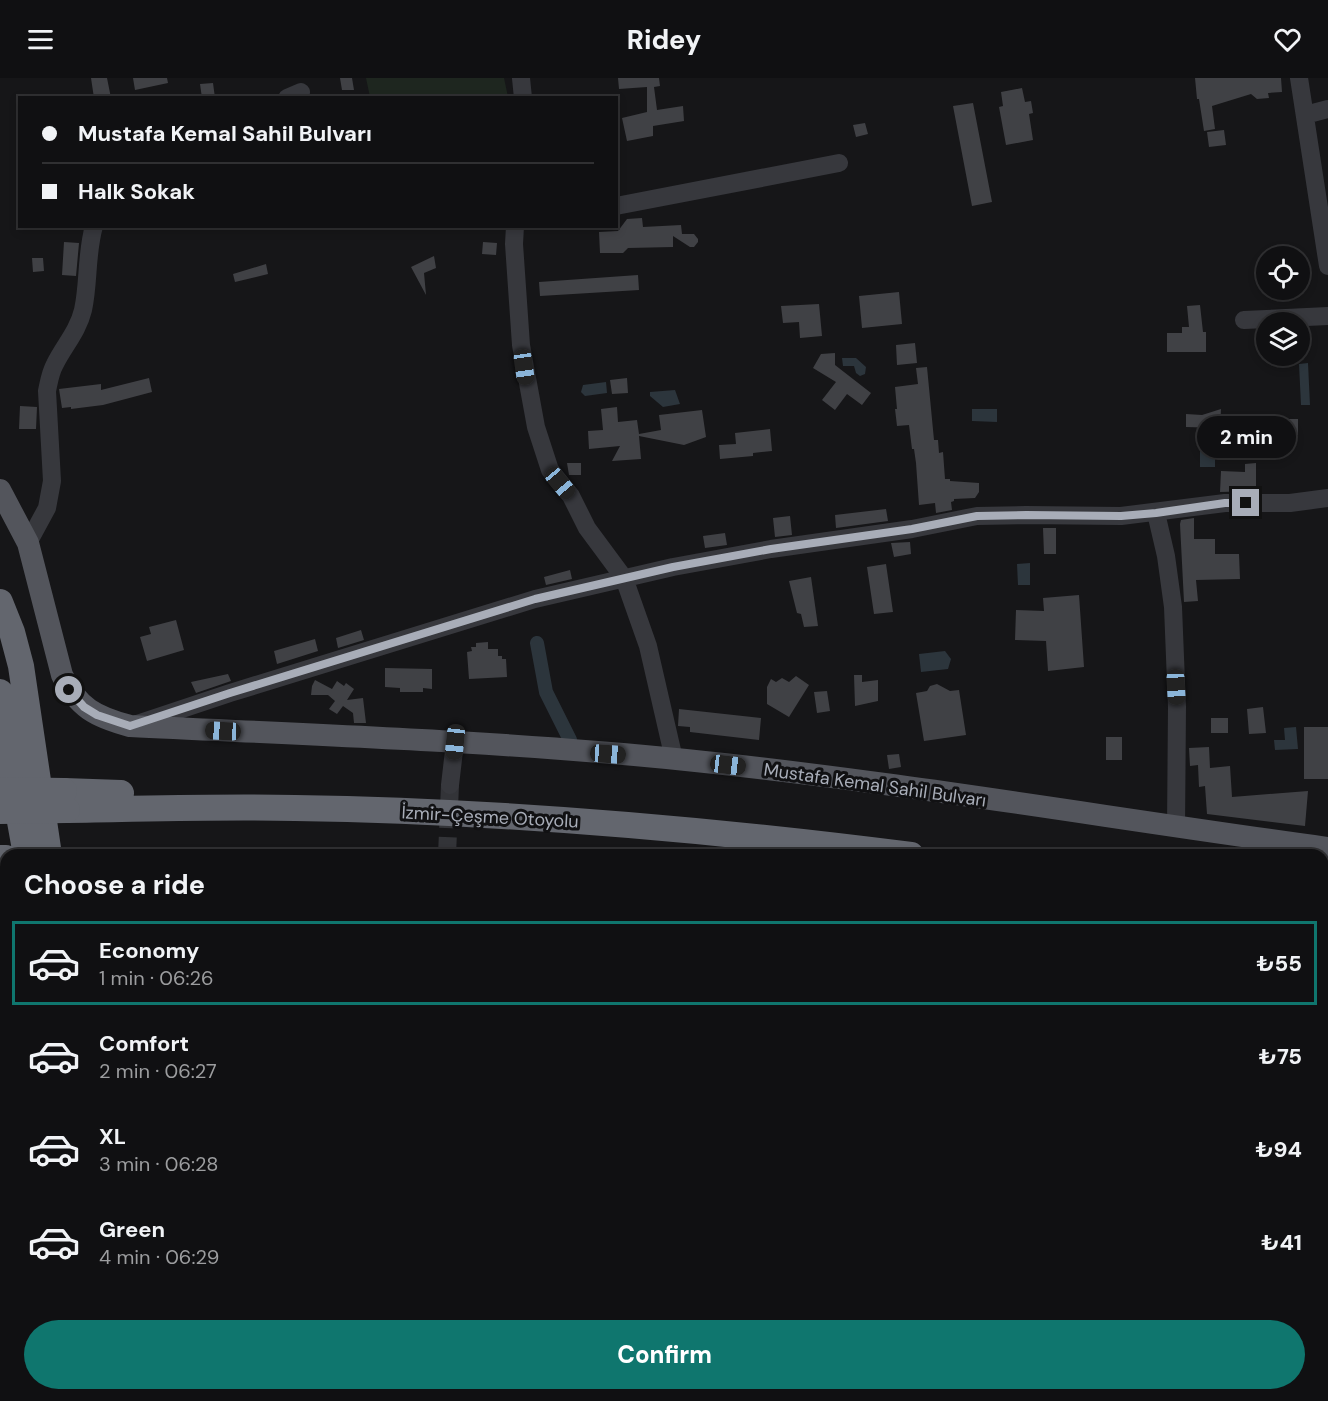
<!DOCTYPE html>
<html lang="en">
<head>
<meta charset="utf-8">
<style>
  body { margin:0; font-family:"DM Sans",sans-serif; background:#19191b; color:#f1f3f6; height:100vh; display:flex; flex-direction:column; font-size:22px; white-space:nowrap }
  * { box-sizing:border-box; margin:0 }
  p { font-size:20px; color:#9c9d9f }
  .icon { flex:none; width:33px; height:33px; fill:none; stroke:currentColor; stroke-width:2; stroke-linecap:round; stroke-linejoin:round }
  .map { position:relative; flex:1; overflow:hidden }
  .details { position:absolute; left:0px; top:771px; width:1329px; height:552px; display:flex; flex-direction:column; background:#101012; border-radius:18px 18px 0 0; box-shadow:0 3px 9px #0003,0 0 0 2px #303032 }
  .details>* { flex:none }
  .guide { position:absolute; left:18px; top:18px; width:600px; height:132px; border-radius:0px; box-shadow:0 3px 9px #0003,0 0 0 2px #303032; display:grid; align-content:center; height:132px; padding:0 24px; background:#101012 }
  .fabs { position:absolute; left:1256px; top:168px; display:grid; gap:12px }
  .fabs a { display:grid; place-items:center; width:54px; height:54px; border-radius:50%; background:#101012; box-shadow:0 3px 9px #0003,0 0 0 2px #303032; font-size:30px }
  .end { position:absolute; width:27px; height:27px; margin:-14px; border:8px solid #a8adb8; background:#111; box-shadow:0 0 0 3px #111 }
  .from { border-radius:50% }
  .bubble { position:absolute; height:42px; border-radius:21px; background:#101012; box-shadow:0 3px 9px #0003,0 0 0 2px #303032; font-size:20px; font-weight:800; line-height:42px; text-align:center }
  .car { position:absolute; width:18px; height:36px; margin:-18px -9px; border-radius:8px; box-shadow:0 0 4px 2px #0007; background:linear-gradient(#222 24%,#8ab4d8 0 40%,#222 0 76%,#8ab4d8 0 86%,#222 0) }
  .guide b { display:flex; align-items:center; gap:21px; height:57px; font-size:22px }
  .guide b+b { border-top:2px solid #303032 }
  .guide i { width:15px; height:15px; background:#f1f3f6 }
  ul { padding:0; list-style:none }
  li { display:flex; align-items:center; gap:18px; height:84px; margin:0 12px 9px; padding:0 12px; border:3px solid transparent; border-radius:0px }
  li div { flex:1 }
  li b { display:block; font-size:22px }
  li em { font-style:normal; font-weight:800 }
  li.current { border-color:#0f766e }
  li>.icon { width:54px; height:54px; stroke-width:1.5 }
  h2 { padding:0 24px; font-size:27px; line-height:72px }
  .button { display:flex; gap:12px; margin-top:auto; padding:12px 24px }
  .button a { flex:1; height:69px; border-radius:36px; background:#0f766e; color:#fff; font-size:24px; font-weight:800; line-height:69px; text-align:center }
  header { display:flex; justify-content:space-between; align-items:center; height:78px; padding:0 24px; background:#101012; font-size:27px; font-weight:800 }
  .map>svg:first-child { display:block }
</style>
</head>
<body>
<header><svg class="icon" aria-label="menu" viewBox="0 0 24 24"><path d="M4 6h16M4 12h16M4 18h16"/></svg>Ridey<svg class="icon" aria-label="heart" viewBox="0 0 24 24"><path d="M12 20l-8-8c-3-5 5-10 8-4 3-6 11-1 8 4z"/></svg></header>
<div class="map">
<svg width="1328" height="1323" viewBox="0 0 1328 1323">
  <rect width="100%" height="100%" fill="#161618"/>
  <!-- green -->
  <path fill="#1e261f" d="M 366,0 L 504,0 L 508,19 L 370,19 Z
    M 1323,945 L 1328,946 L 1328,1008 L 1323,1008 Z
    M 0,1144 L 6,1144 L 6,1251 L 0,1249 Z
    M 965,1317 L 1032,1317 L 1036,1323 L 972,1323 Z"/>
  <!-- water -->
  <path fill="#2c353c" d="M 842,280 L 856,280 L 866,289 L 865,296 L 860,298 L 856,295 L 854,288 L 843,288 Z
    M 1308,285 L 1310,327 L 1301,327 L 1299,286 Z
    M 606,304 L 607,315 L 585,318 L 581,314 L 583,307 Z
    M 675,312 L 680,326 L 663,329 L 650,318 L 650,314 Z
    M 972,331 L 997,331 L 997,344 L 972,343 Z
    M 1200,362 L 1215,362 L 1215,389 L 1200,389 Z
    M 1030,485 L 1030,507 L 1018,507 L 1017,486 Z
    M 945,573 L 951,581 L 948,591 L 921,594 L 919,576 Z
    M 1296,649 L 1298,671 L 1275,672 L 1274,662 L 1285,662 L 1284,650 Z"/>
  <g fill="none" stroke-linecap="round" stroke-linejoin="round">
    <!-- canal -->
    <path stroke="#2c353c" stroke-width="14" d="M 537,565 L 546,614 L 570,662
      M 955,1317 L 962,1323"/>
  </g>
  <!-- building -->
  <path fill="#404145" d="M 91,0 L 107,0 L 111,20 L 94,20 Z
    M 133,0 L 167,0 L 168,5 L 135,12 Z
    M 340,0 L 352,0 L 354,12 L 342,12 Z
    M 618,0 L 659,0 L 660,8 L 654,9 L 657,32 L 683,28 L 684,43 L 653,48 L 653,58 L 627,63 L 622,40 L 647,34 L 647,9 L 619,11 Z
    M 1195,0 L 1281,0 L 1282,14 L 1268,15 L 1269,20 L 1257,21 L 1251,16 L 1212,28 L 1215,51 L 1204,53 L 1199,21 L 1197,21 Z
    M 213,5 L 215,20 L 202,20 L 200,6 Z
    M 1022,10 L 1025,24 L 1031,23 L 1033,35 L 1029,36 L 1033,62 L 1006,67 L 999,29 L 1003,28 L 1001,14 Z
    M 973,25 L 992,124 L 972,128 L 953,28 Z
    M 865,45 L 868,56 L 856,59 L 853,47 Z
    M 1224,52 L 1226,67 L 1209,69 L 1207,54 Z
    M 642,140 L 643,149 L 681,147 L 682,156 L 694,156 L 698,161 L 698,164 L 694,169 L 690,169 L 673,158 L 673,169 L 628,170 L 623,175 L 600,175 L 599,154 L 618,153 L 627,141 Z
    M 64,164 L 79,165 L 76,198 L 62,197 Z
    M 483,164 L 497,165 L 496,177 L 482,176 Z
    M 434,178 L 436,190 L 424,195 L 426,217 L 411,189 Z
    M 32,180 L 43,180 L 44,193 L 33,194 Z
    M 266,186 L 268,196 L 235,204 L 233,196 Z
    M 638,197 L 639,212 L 540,218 L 539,204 Z
    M 899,214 L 902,246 L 862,250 L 859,218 Z
    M 819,226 L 822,258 L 800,260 L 799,244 L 783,245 L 781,228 Z
    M 1200,227 L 1203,254 L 1206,254 L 1206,274 L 1167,274 L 1167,255 L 1182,255 L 1182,249 L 1189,249 L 1187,228 Z
    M 915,265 L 917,285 L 897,287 L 896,267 Z
    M 835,275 L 835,287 L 871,315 L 862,327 L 847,316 L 835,332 L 822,322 L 836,304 L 813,290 L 821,276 Z
    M 927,289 L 934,362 L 938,362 L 939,375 L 943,374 L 945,401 L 950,401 L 950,403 L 979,405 L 979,414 L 975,420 L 954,421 L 954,423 L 951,424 L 952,432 L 936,435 L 935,425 L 919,427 L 916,385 L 914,371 L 912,371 L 909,347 L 897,348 L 895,331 L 897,331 L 895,309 L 918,306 L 916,290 Z
    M 149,300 L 152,314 L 103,327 L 71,331 L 71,329 L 62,330 L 59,311 L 101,306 L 101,312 Z
    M 627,300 L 628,315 L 612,316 L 610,302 Z
    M 20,328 L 37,329 L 36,351 L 19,351 Z
    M 617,329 L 618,344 L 637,342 L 639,356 L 661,352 L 659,337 L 702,332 L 706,359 L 684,367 L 639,358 L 641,381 L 612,383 L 620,368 L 589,371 L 588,353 L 603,352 L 601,331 Z
    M 1221,331 L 1220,350 L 1186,349 L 1186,336 L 1202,337 Z
    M 1274,341 L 1298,341 L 1298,357 L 1278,357 L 1278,372 L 1261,372 L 1261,346 L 1274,346 Z
    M 770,351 L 772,373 L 753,375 L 753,378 L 720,381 L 719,367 L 736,366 L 735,355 Z
    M 567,385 L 581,385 L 581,397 L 569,397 Z
    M 1256,385 L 1256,413 L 1220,414 L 1221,393 L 1245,394 L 1245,386 Z
    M 886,431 L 888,443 L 836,450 L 835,437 Z
    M 790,438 L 792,457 L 775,459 L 773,440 Z
    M 1194,440 L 1194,461 L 1215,461 L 1215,476 L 1239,476 L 1240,501 L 1196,502 L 1198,523 L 1184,524 L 1180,446 L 1181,442 Z
    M 1043,450 L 1056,450 L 1056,476 L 1044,476 Z
    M 725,455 L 727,467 L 705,470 L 703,458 Z
    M 910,464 L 911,476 L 894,479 L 891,465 Z
    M 886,486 L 893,534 L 874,536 L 867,489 Z
    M 570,492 L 572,501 L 546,507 L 544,499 Z
    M 811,499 L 818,548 L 804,549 L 801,536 L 797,535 L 789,503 Z
    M 1079,517 L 1084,589 L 1048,593 L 1046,563 L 1015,562 L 1016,532 L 1044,533 L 1043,520 Z
    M 176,542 L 184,572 L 147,583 L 140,559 L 151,556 L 149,549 Z
    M 361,552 L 364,562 L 338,570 L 336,560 Z
    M 315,561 L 318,573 L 277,586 L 274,573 Z
    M 488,564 L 488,571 L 498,571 L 498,578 L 502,578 L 502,581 L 506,581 L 507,599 L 469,601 L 467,574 L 472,573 L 471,569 L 476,569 L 476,565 Z
    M 385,590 L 432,591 L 432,611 L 423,610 L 423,614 L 400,614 L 400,610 L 385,609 Z
    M 228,596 L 231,603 L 196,615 L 191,604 Z
    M 854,597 L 862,597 L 862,604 L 878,602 L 878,623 L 855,628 Z
    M 796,598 L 809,607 L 789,639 L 767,626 L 767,609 L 771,601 L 776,604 L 782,600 L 789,604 Z
    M 315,602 L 332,611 L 337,603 L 344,608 L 346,605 L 354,611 L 347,622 L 363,620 L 366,645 L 354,645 L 353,635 L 343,628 L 337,636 L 329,631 L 335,623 L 328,617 L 311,617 L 312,608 Z
    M 937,606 L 950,613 L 959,612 L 966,657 L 924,663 L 916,615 L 927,613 L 930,608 Z
    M 827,613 L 830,633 L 817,635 L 814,614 Z
    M 1263,629 L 1266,655 L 1249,656 L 1247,631 Z
    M 679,631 L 761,640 L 759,662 L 690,654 L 690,649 L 678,648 Z
    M 1211,640 L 1228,640 L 1228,655 L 1211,655 Z
    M 1304,649 L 1328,649 L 1328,701 L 1304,701 Z
    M 1106,659 L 1122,659 L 1122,682 L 1106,682 Z
    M 1209,669 L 1210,690 L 1230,688 L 1232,719 L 1308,713 L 1305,748 L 1207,736 L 1205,708 L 1199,709 L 1198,687 L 1190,688 L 1189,670 Z
    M 899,676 L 901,689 L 889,691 L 887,677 Z"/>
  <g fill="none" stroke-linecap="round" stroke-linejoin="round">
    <!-- minor-tunnel -->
    <path stroke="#333438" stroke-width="18" stroke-dasharray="18 9" stroke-linecap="butt" d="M 447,777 L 450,707"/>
    <!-- minor -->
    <path stroke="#37383d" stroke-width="18" d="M 521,0 L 523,20
      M 1299,0 L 1328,188
      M 287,20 L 301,14
      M 1305,37 L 1328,31
      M 616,128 L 839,85
      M 515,148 L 514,166 L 521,267 L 536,349 L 550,392 L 571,418 L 587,450 L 624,500 L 648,568 L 674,681
      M 1244,242 L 1328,238
      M 1156,435 L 1166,478 L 1173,529 L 1177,629 L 1176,750
      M 28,465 L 47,430 L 52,403 L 47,313 C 49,304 50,295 55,286 C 64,268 78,253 83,232 C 89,205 86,176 94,148
      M 137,646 L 230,615 L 535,521 L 673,489 L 771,471 L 912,451 L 977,438 L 1026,437 L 1121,438 L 1225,425 L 1290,425 L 1328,420
      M 450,707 L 455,664
      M 1323,936 L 1328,937
      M 1323,1014 L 1328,1014
      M 1323,1124 L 1328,1125
      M 43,1317 L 43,1323
      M 557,1317 L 580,1323
      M 901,1317 L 903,1323
      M 1101,1317 L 1103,1323
      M 1221,1322 L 1232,1323
      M 335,1323 L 335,1317
      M 541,1323 L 543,1317
      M 786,1323 L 786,1317"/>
    <!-- major -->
    <path stroke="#53555c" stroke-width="22" d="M 0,412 L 28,465 L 62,597 C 78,630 96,639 130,648 C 315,657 501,663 686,682 C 901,704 1114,741 1328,770
      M 0,1256 L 6,1258
      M 0,1273 L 6,1275
      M 112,1317 L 126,1323
      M 225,1317 L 235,1323"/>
    <!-- highway -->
    <path stroke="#63666e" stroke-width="26" d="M 0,524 L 12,554 L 21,588 L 49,777
      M 0,614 L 10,688 L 26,777
      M 64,713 L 121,715
      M 67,732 C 143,731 219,728 295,730 C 501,733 707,751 911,777
      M 0,780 L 6,780
      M 1323,831 L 1328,831
      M 1323,877 L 1328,878
      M 0,908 L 6,918"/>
    <!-- highway-bridge -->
    <path stroke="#63666e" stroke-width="26" d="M 0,712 L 64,713
      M 0,733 L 67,732"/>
  </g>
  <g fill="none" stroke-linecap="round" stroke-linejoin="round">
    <!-- route -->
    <path stroke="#a8adb8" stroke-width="8" d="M 69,612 L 84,629 L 97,637 L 130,648 L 230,615 L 535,521 L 673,489 L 771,471 L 912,451 L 977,438 L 1026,437 L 1121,438 L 1156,435 L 1225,425 L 1246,425"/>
  </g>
  <g text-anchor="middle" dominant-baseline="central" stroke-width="6" stroke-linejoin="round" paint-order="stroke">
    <!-- street labels -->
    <g font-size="18" fill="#a8adb8" stroke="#111113">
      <text transform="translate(875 707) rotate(8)">Mustafa Kemal Sahil Bulvarı</text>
      <text transform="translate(490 739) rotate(3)">İzmir-Çeşme Otoyolu</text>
    </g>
  </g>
</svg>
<div class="fabs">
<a><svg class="icon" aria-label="locate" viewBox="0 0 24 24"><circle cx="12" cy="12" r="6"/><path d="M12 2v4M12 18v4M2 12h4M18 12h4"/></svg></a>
<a><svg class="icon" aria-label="layers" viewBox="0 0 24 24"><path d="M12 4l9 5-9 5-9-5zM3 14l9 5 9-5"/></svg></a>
</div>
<i class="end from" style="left:69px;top:612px"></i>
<i class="end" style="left:1246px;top:425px"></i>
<div class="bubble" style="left:1197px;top:338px;width:99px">2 min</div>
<i class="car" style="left:524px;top:289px;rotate:172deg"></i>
<i class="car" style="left:560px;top:405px;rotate:140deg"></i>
<i class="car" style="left:1176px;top:609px;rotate:177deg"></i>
<i class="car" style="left:223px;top:653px;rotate:273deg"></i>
<i class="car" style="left:455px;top:664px;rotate:186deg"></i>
<i class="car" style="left:608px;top:676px;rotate:94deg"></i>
<i class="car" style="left:728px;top:687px;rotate:97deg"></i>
<div class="guide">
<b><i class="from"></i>Mustafa Kemal Sahil Bulvarı</b>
<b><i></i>Halk Sokak</b>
</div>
<section class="details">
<h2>Choose a ride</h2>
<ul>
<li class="current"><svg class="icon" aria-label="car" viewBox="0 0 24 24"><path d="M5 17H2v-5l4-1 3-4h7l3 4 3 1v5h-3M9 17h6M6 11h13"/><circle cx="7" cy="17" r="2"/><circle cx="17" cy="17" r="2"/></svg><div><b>Economy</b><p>1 min · 06:26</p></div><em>₺55</em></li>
<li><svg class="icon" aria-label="car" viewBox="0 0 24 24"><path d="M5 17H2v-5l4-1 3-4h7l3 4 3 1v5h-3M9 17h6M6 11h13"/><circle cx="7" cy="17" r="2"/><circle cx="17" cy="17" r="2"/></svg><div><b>Comfort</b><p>2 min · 06:27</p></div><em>₺75</em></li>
<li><svg class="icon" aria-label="car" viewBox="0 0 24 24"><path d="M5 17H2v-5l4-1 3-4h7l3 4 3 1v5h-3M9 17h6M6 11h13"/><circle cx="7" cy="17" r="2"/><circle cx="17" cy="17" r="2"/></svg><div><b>XL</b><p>3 min · 06:28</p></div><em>₺94</em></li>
<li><svg class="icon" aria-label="car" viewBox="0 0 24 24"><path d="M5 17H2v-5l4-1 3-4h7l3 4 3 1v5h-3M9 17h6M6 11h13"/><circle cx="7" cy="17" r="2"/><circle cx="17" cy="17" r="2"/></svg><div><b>Green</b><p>4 min · 06:29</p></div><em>₺41</em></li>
</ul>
<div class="button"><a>Confirm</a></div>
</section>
</div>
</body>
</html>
